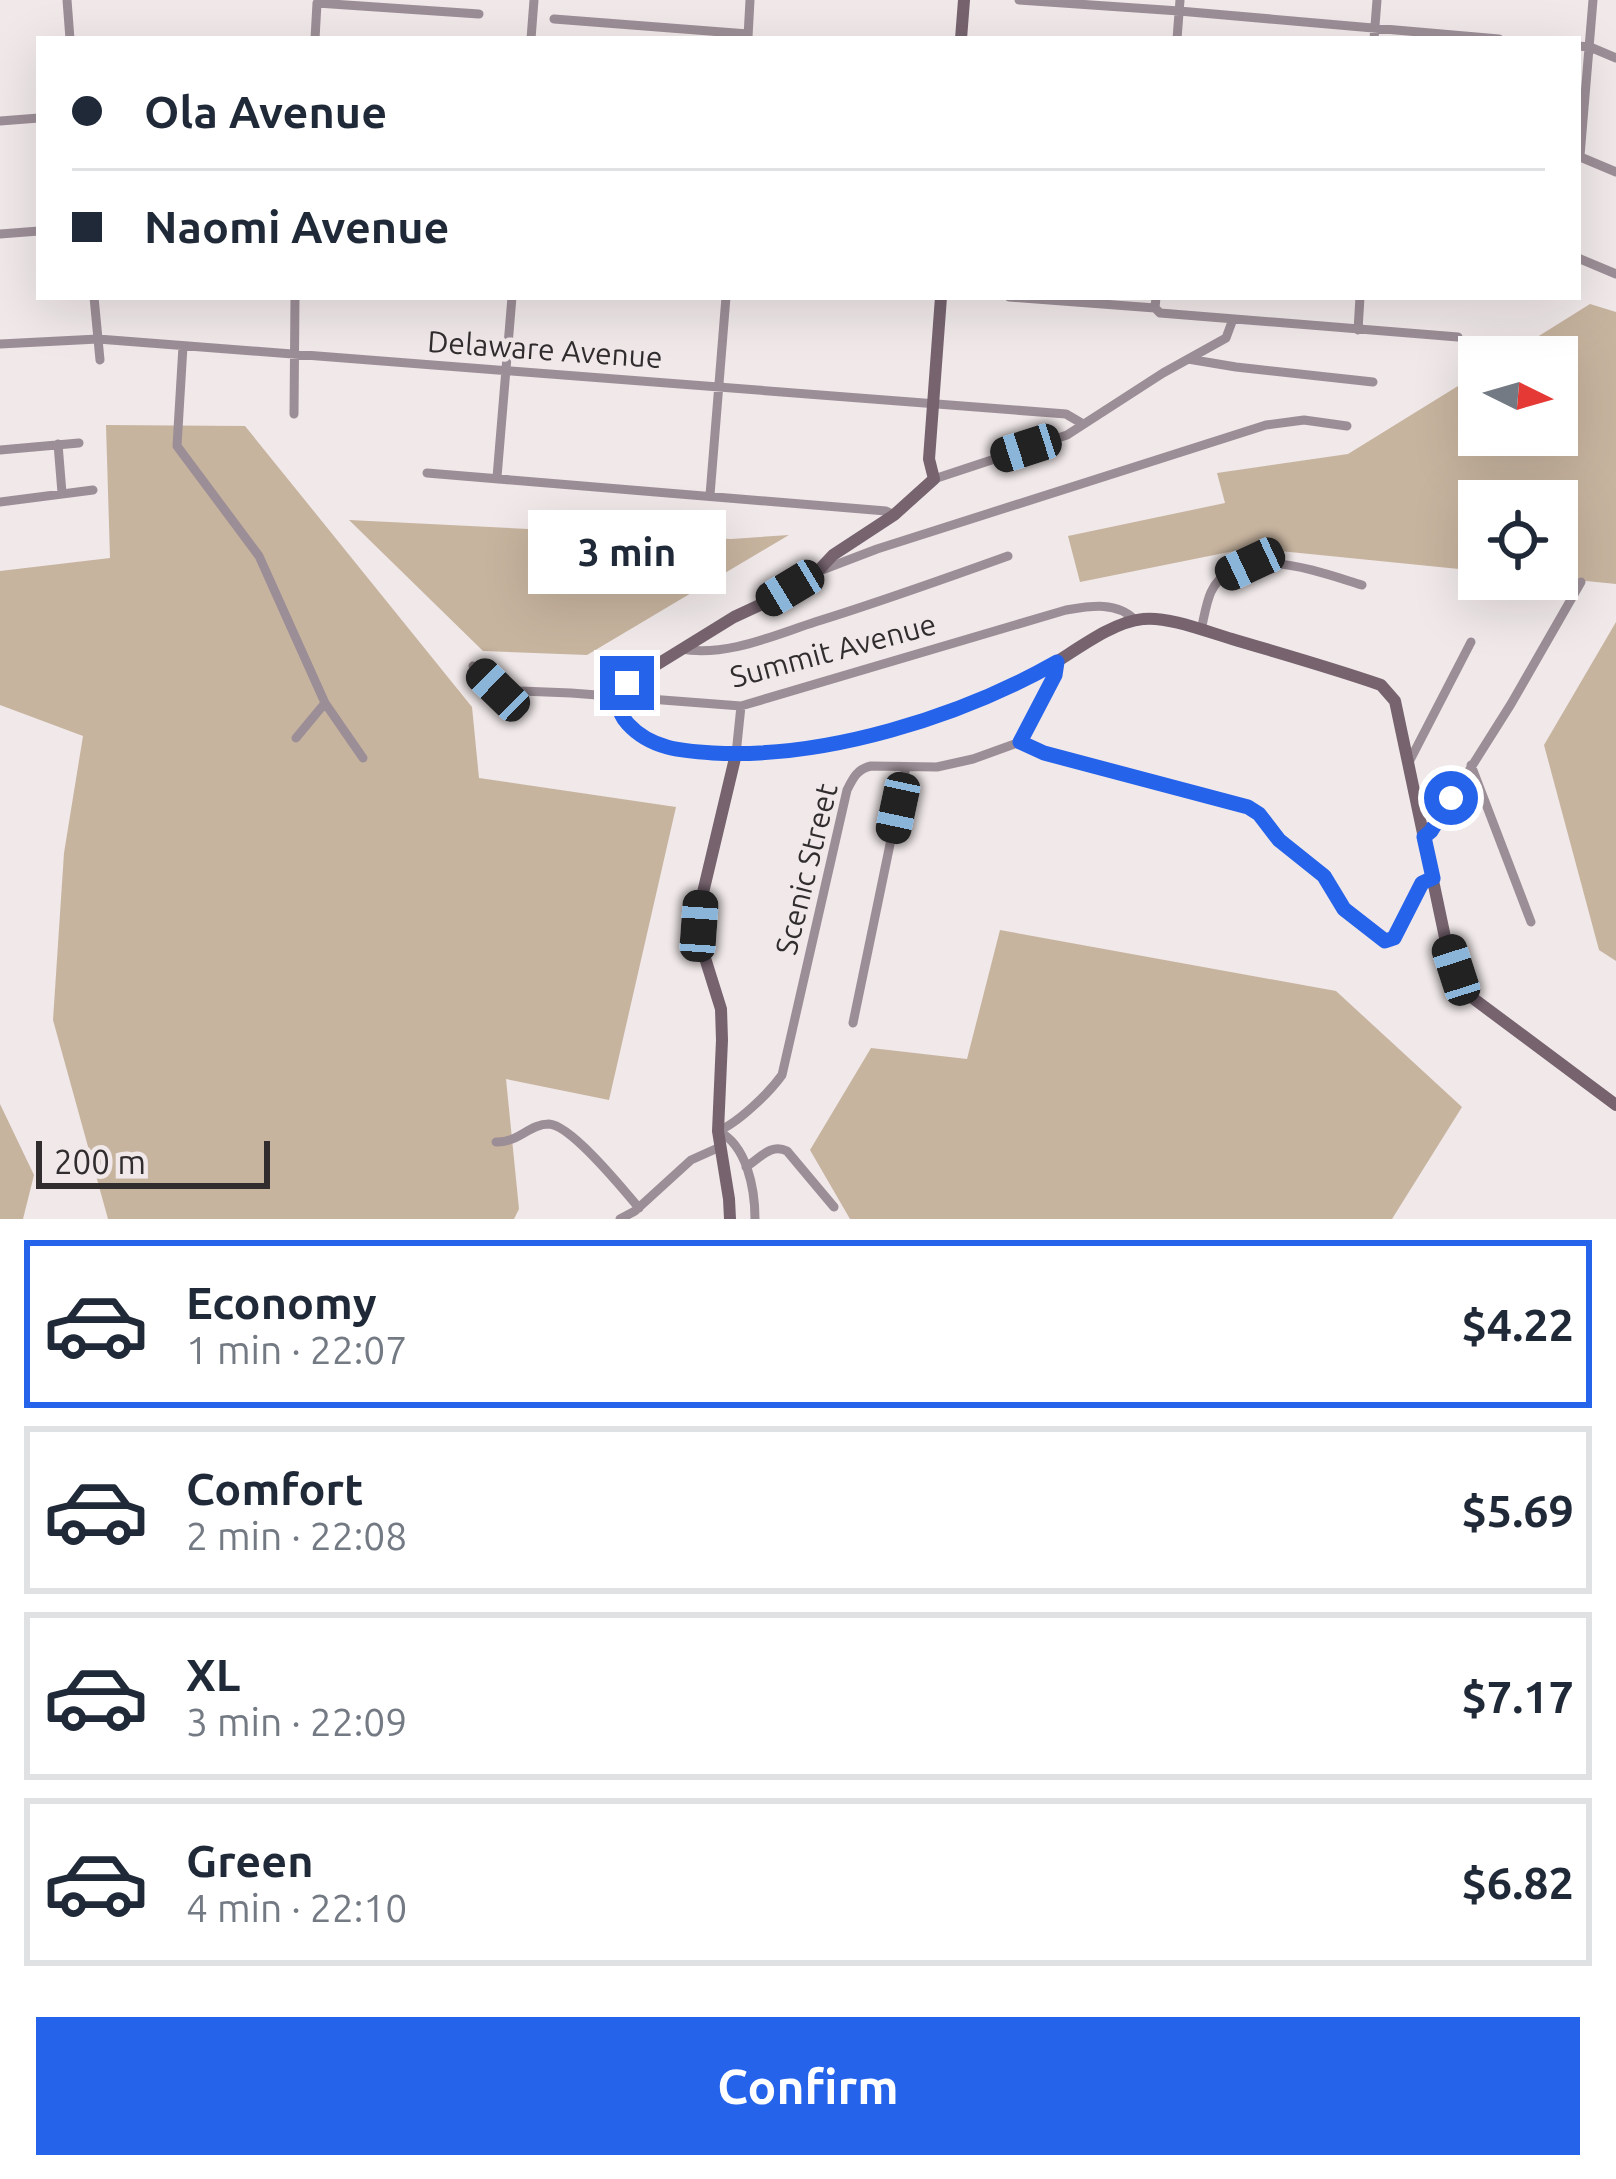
<!DOCTYPE html>
<html lang="en">
<head>
<meta charset="utf-8">
<style>
  body { margin:0; font-family:Ubuntu,sans-serif; background:#f2f2f3; color:#1f2937; height:100vh; display:flex; flex-direction:column; font-size:45px; white-space:nowrap }
  * { box-sizing:border-box; margin:0 }
  p { font-size:39px; color:#747a83 }
  .icon { flex:none; width:66px; height:66px; fill:none; stroke:currentColor; stroke-width:2; stroke-linecap:round; stroke-linejoin:round }
  .map { position:relative; height:1219px; overflow:hidden }
  .sheet { display:flex; flex-direction:column; background:#fff; flex:1 }
  .sheet>* { flex:none }
  .top-card { position:absolute; left:36px; top:36px; width:1545px; height:264px; border-radius:0px; box-shadow:0 12px 48px #0002; display:grid; align-content:center; height:264px; padding:0 36px; background:#fff }
  .needle { width:78px; rotate:95deg }
  .buttons { position:absolute; left:1458px; top:336px; display:grid; gap:24px }
  .buttons a { display:grid; place-items:center; width:120px; height:120px; border-radius:0px; background:#fff; box-shadow:0 12px 48px #0002; font-size:60px }
  .scale { position:absolute; left:36px; bottom:30px; width:234px; box-sizing:border-box; padding-left:12px; border:6px solid #312d2e; border-top:0; font-size:33px; line-height:42px; white-space:nowrap; color:#312d2e; -webkit-text-stroke:9px #f0e8e9; paint-order:stroke }
  .end { position:absolute; width:54px; height:54px; margin:-27px; border:15px solid #2563eb; background:#fff; box-shadow:0 0 0 6px #fff }
  .from { border-radius:50% }
  .bubble { position:absolute; height:84px; border-radius:0px; background:#fff; box-shadow:0 12px 48px #0002; font-size:39px; font-weight:600; line-height:84px; text-align:center }
  .car { position:absolute; width:36px; height:72px; margin:-36px -18px; border-radius:15px; box-shadow:0 0 9px 3px #0007; background:linear-gradient(#222 24%,#8ab4d8 0 40%,#222 0 76%,#8ab4d8 0 86%,#222 0) }
  .top-card b { display:flex; align-items:center; gap:42px; height:114px; font-size:45px }
  .top-card b+b { border-top:3px solid #e0e1e3 }
  .top-card i { width:30px; height:30px; background:#1f2937 }
  ul { padding:21px 0 0; list-style:none }
  li { display:flex; align-items:center; gap:36px; height:168px; margin:0 24px 18px; padding:0 12px; border:6px solid #e0e1e3; border-radius:0px }
  li div { flex:1 }
  li b { display:block; font-size:45px }
  li em { font-style:normal; font-weight:600 }
  li.current { border-color:#2563eb }
  li>.icon { width:108px; height:108px; stroke-width:1.5 }
  .cta { display:flex; gap:24px; margin-top:auto; padding:24px 36px }
  .cta a { flex:1; height:138px; border-radius:0px; background:#2563eb; color:#fff; font-size:48px; font-weight:600; line-height:138px; text-align:center }
  .map>svg:first-child { display:block }
</style>
</head>
<body>
<div class="map">
<svg width="1616" height="1219" viewBox="0 0 1616 1219">
  <rect width="100%" height="100%" fill="#f0e8e9"/>
  <!-- green -->
  <path fill="#c7b49f" d="M 1590,304 L 1616,312 L 1616,584 L 1557,578 L 1557,501 L 1479,501 L 1479,571 L 1249,548 L 1080,582 L 1068,536 L 1225,503 L 1217,473 L 1348,454 L 1479,373 L 1479,435 L 1557,435 L 1557,357 L 1505,357 Z
    M 106,425 L 245,426 L 472,707 L 479,778 L 676,807 L 609,1100 L 506,1079 L 519,1209 L 514,1219 L 108,1219 L 53,1020 L 64,853 L 83,736 L 0,705 L 0,571 L 110,558 Z
    M 349,520 L 731,539 L 789,535 L 587,655 L 483,651 Z
    M 1616,622 L 1616,961 L 1599,950 L 1544,745 Z
    M 1000,930 L 1336,991 L 1462,1107 L 1392,1219 L 850,1219 L 810,1150 L 871,1048 L 967,1059 Z
    M 0,1104 L 34,1175 L 23,1219 L 0,1219 Z"/>
  <g fill="none" stroke-linecap="round" stroke-linejoin="round">
    <!-- street -->
    <path stroke="#9c8e96" stroke-width="9" d="M 67,0 L 70,39
      M 1019,0 L 1179,11 L 1499,39
      M 554,19 L 748,34
      M 748,37 L 750,0
      M 315,39 L 317,3 L 479,14
      M 531,39 L 534,0
      M 1177,39 L 1180,0
      M 1374,39 L 1377,0
      M 1578,46 L 1590,47 L 1616,58
      M 0,121 L 39,118
      M 1578,156 L 1616,172
      M 1580,156 L 1593,0
      M 0,234 L 39,231
      M 1578,258 L 1616,274
      M 94,297 L 100,360
      M 1009,297 L 1155,308
      M 1156,297 L 1155,308 L 1160,313 L 1458,337
      M 1358,330 L 1360,297
      M 0,344 L 98,339 L 1066,414 L 1083,424
      M 183,346 L 177,446 L 259,556 L 325,703 L 363,758
      M 1188,359 L 1236,367 L 1373,382
      M 294,414 L 295,297
      M 58,444 L 62,493
      M 0,450 L 79,443
      M 427,473 L 886,511 L 894,515
      M 497,477 L 512,297
      M 934,479 L 1067,435 L 1163,373 L 1226,338 L 1233,319
      M 710,495 L 726,297
      M 0,502 L 93,490
      M 822,570 L 877,549 L 1266,425 L 1304,420 L 1347,426
      M 1201,630 C 1204,618 1206,603 1211,592 C 1236,539 1322,573 1362,585
      M 681,649 C 726,657 772,636 815,622 C 880,602 944,579 1008,556
      M 473,666 L 498,690 L 571,693 L 741,706 L 1066,610 C 1090,606 1117,601 1135,620
      M 296,738 L 325,703
      M 1020,742 L 1044,753 L 1248,807 L 1259,814 L 1279,840 L 1324,876 L 1344,909 L 1385,941 L 1394,938 L 1422,883 L 1433,878
      M 736,754 L 741,706
      M 1409,762 L 1471,642
      M 1471,765 L 1531,922
      M 1423,837 L 1431,831 L 1511,704 L 1581,582
      M 853,1023 L 906,767
      M 496,1142 C 518,1143 529,1124 549,1124 C 571,1125 623,1189 639,1208
      M 746,1167 C 760,1158 771,1143 787,1151 L 834,1207
      M 620,1219 L 635,1211 L 691,1160 L 720,1147
      M 755,1219 C 755,1189 747,1145 718,1131 C 738,1123 769,1093 782,1075 L 847,790 C 853,778 857,769 871,766 L 937,767 L 973,759 L 1020,742 L 1055,675 L 1057,662"/>
    <!-- secondary -->
    <path stroke="#76636e" stroke-width="12" d="M 961,39 L 964,0
      M 941,297 L 929,459 L 934,479 L 894,515 L 833,555 L 817,572 L 762,604 L 734,617 L 627,683 C 606,711 638,742 667,747 C 782,770 936,726 1038,673 C 1068,657 1109,622 1143,619 C 1168,616 1208,632 1232,639 C 1282,654 1332,668 1381,685 L 1395,701 L 1446,942 L 1455,970 L 1474,999 L 1616,1105
      M 730,1219 L 729,1199 L 718,1131 L 722,1040 L 721,1009 L 700,942 L 701,901 L 736,754"/>
  </g>
  <g fill="none" stroke-linecap="round" stroke-linejoin="round">
    <!-- route -->
    <path stroke="#2563eb" stroke-width="15" d="M 627,683 C 617,697 616,711 628,724 C 651,749 682,751 713,753 C 825,759 960,717 1057,662 L 1055,675 L 1020,742 L 1044,753 L 1248,807 L 1259,814 L 1279,840 L 1324,876 L 1344,909 L 1385,941 L 1394,938 L 1422,883 L 1433,878 L 1424,837 L 1431,831 L 1451,798"/>
  </g>
  <g text-anchor="middle" dominant-baseline="central" stroke-width="9" stroke-linejoin="round" paint-order="stroke">
    <!-- street labels -->
    <g font-size="30" fill="#312d2e" stroke="#f0e8e9">
      <text transform="translate(545 349) rotate(4)">Delaware Avenue</text>
      <text transform="translate(833 650) rotate(-15)">Summit Avenue</text>
      <text transform="translate(806 869) rotate(-76)">Scenic Street</text>
    </g>
  </g>
</svg>
<div class="buttons">
<a><svg class="needle" viewBox="-14 -14 28 28"><path d="M0-13l5 13h-10z" fill="#e53935"/><path d="M0 13l5-13h-10z" fill="#747a83"/></svg></a>
<a><svg class="icon" aria-label="locate" viewBox="0 0 24 24"><circle cx="12" cy="12" r="6"/><path d="M12 2v4M12 18v4M2 12h4M18 12h4"/></svg></a>
</div>
<div class="scale">200 m</div>
<i class="end from" style="left:1451px;top:798px"></i>
<i class="end" style="left:627px;top:683px"></i>
<div class="bubble" style="left:528px;top:510px;width:198px">3 min</div>
<i class="car" style="left:1026px;top:448px;rotate:252deg"></i>
<i class="car" style="left:1250px;top:564px;rotate:245deg"></i>
<i class="car" style="left:790px;top:588px;rotate:239deg"></i>
<i class="car" style="left:498px;top:690px;rotate:314deg"></i>
<i class="car" style="left:898px;top:808px;rotate:192deg"></i>
<i class="car" style="left:699px;top:926px;rotate:4deg"></i>
<i class="car" style="left:1456px;top:970px;rotate:342deg"></i>
<div class="top-card">
<b><i class="from"></i>Ola Avenue</b>
<b><i></i>Naomi Avenue</b>
</div>
</div>
<section class="sheet">
<ul>
<li class="current"><svg class="icon" aria-label="car" viewBox="0 0 24 24"><path d="M5 17H2v-5l4-1 3-4h7l3 4 3 1v5h-3M9 17h6M6 11h13"/><circle cx="7" cy="17" r="2"/><circle cx="17" cy="17" r="2"/></svg><div><b>Economy</b><p>1 min · 22:07</p></div><em>$4.22</em></li>
<li><svg class="icon" aria-label="car" viewBox="0 0 24 24"><path d="M5 17H2v-5l4-1 3-4h7l3 4 3 1v5h-3M9 17h6M6 11h13"/><circle cx="7" cy="17" r="2"/><circle cx="17" cy="17" r="2"/></svg><div><b>Comfort</b><p>2 min · 22:08</p></div><em>$5.69</em></li>
<li><svg class="icon" aria-label="car" viewBox="0 0 24 24"><path d="M5 17H2v-5l4-1 3-4h7l3 4 3 1v5h-3M9 17h6M6 11h13"/><circle cx="7" cy="17" r="2"/><circle cx="17" cy="17" r="2"/></svg><div><b>XL</b><p>3 min · 22:09</p></div><em>$7.17</em></li>
<li><svg class="icon" aria-label="car" viewBox="0 0 24 24"><path d="M5 17H2v-5l4-1 3-4h7l3 4 3 1v5h-3M9 17h6M6 11h13"/><circle cx="7" cy="17" r="2"/><circle cx="17" cy="17" r="2"/></svg><div><b>Green</b><p>4 min · 22:10</p></div><em>$6.82</em></li>
</ul>
<div class="cta"><a>Confirm</a></div>
</section>
</body>
</html>
